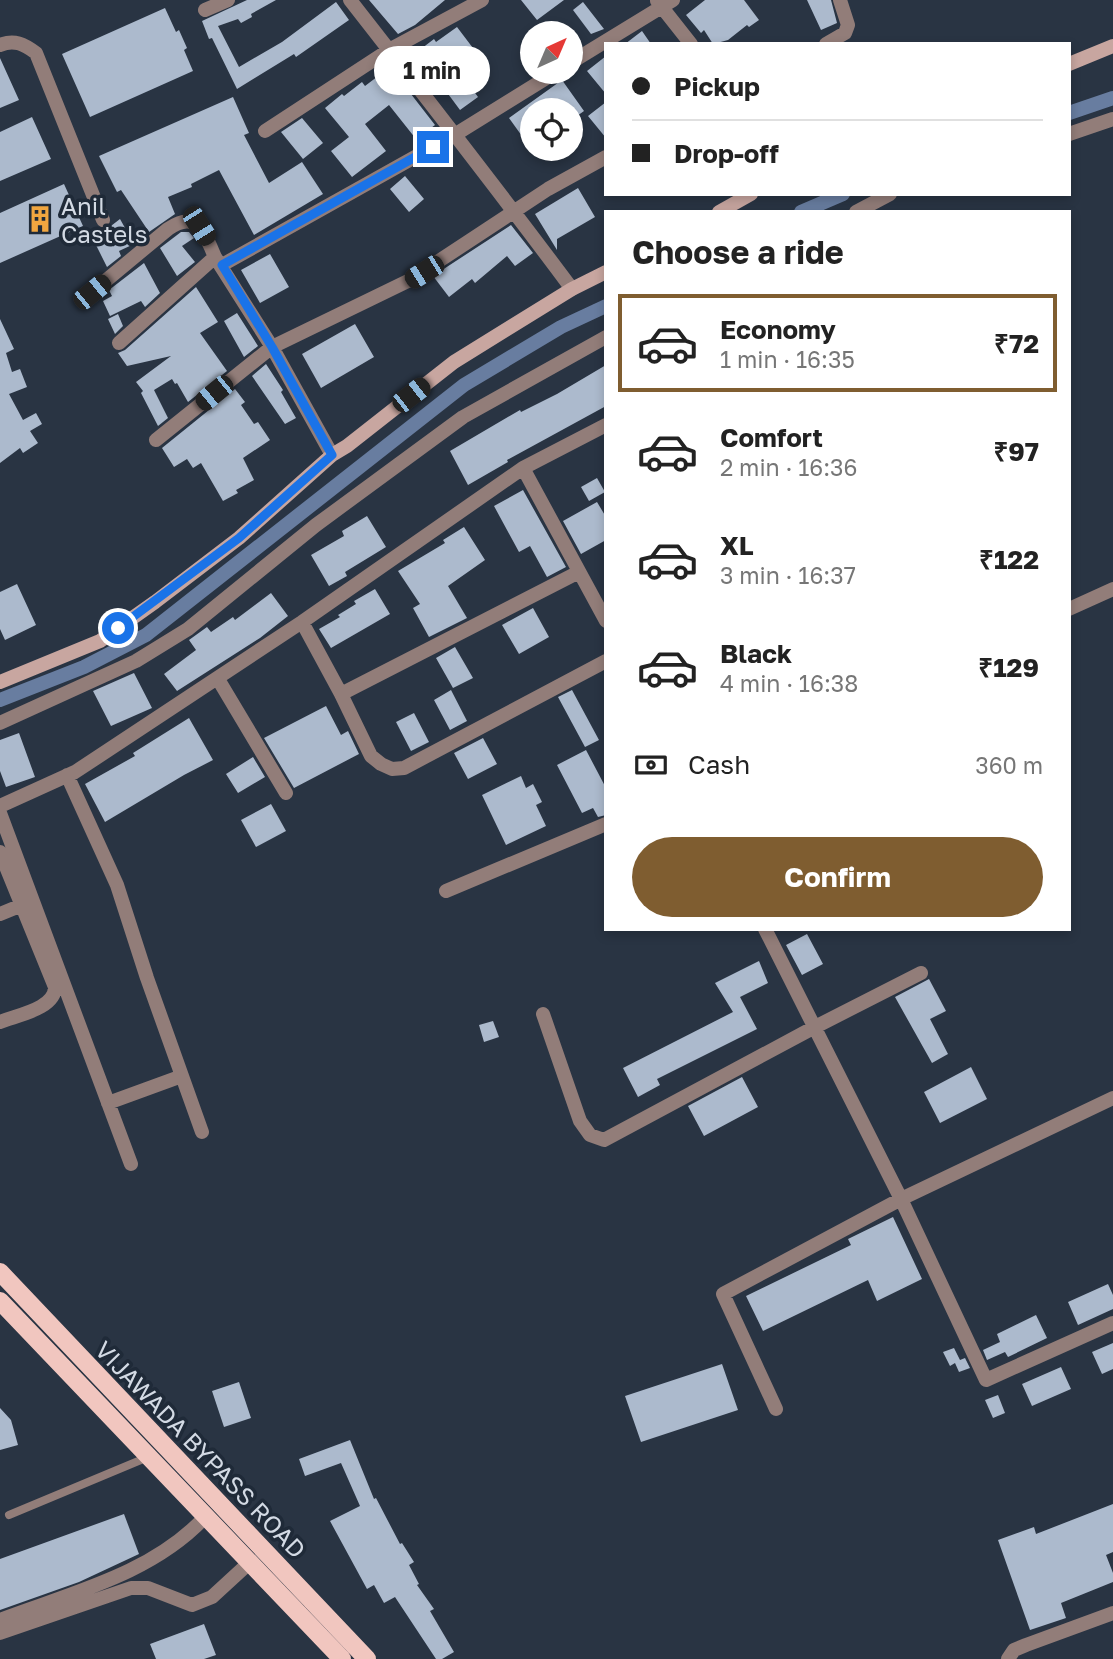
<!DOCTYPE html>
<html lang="en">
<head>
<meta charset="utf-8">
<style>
  body { margin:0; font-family:"Golos Text",sans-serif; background:#f2f2f2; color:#222; height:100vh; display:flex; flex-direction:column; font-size:26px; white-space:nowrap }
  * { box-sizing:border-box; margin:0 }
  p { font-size:23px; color:#767676 }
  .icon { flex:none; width:38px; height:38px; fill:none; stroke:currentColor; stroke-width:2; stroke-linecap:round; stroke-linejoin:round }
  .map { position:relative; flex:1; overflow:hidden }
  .panel { position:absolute; left:604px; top:210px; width:467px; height:721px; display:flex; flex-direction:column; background:#fff; border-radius:0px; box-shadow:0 4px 10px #0003 }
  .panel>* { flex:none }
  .banner { position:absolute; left:604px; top:42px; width:467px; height:154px; border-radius:0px; box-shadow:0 4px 10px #0003; display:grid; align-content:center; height:154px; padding:0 28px; background:#fff }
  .needle { width:46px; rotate:44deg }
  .tools { position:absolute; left:520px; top:21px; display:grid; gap:14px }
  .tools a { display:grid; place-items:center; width:63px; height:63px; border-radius:50%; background:#fff; box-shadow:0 4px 10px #0003; font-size:35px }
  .end { position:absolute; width:32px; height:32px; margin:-16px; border:9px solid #1a73e8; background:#fff; box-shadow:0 0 0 4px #fff }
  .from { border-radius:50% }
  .bubble { position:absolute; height:49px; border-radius:24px; background:#fff; box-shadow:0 4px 10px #0003; font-size:23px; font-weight:700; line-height:49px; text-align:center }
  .car { position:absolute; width:21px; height:42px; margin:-21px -10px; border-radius:9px; box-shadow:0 0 5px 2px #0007; background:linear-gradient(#222 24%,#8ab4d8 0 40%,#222 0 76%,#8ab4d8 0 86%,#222 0) }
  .banner b { display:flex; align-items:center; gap:24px; height:66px; font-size:26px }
  .banner b+b { border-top:2px solid #e0e0e0 }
  .banner i { width:18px; height:18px; background:#222 }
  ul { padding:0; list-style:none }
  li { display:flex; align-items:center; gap:21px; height:98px; margin:0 14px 10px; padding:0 14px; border:4px solid transparent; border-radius:0px }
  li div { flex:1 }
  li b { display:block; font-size:26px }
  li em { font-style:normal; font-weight:700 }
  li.active { border-color:#7f5d30 }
  li>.icon { width:63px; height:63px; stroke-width:1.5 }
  h2 { padding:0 28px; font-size:32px; line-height:84px }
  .pay { display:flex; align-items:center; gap:18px; height:77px; padding:0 28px; font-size:26px }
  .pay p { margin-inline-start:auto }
  .button { display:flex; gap:14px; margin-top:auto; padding:14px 28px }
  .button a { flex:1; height:80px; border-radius:42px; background:#7f5d30; color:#fff; font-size:28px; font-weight:700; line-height:80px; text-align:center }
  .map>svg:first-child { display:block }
</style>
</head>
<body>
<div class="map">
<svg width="1113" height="1659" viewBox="0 0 1113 1659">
  <rect width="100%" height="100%" fill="#293443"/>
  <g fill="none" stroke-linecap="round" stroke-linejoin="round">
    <!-- canal -->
    <path stroke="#687da0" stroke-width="14" d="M 1069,113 L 1113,98
      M 801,212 L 843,194
      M 0,700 L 84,667 L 146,635 L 464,385 L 561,327 L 606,306"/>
  </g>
  <!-- building -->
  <path fill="#acbacd" d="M 247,0 L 276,0 L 251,14 L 252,17 L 241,23 L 238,19 L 218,26 L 239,67 L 282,42 L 336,2 L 349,20 L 296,57 L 294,54 L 237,89 L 212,38 L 209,39 L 202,21 Z
    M 369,0 L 445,0 L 415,25 L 398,34 Z
    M 521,0 L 564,0 L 537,20 Z
    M 705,0 L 744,0 L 759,20 L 749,27 L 747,25 L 728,40 L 713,44 L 704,30 L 701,33 L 686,15 Z
    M 807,0 L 831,0 L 837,23 L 821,30 Z
    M 583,2 L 604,29 L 591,34 L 573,10 Z
    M 165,8 L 176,32 L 179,30 L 187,48 L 184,50 L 193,71 L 90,117 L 62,54 Z
    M 457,27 L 479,56 L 459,71 L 478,97 L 460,110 L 417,52 L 434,39 L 436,42 Z
    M 642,31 L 651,44 L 625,44 Z
    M 606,56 L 606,94 L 587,71 Z
    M 0,58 L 19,100 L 0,108 Z
    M 390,67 L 435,125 L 416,139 L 389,105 L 365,124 L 386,151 L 352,177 L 331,151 L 349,137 L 325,108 L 342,94 L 344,96 L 362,82 L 365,86 Z
    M 562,80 L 584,111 L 570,121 L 570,110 L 532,110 L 532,150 L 509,118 Z
    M 233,97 L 249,133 L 244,135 L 269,183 L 302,162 L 323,194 L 254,235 L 219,170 L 191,184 L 192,187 L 168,197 L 175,214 L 149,232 L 121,190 L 117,192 L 99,156 Z
    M 606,102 L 606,138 L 588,116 Z
    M 32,117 L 51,159 L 0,181 L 0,132 Z
    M 302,118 L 323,143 L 303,159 L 281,132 Z
    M 405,176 L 424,199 L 409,212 L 390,189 Z
    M 64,184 L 83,226 L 0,263 L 0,213 Z
    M 578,188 L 595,217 L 557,239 L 557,250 L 535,214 Z
    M 120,219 L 134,244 L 119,251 L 121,256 L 107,267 L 90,233 L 100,229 L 107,229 Z
    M 511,225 L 533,253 L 515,266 L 507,256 L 475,283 L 472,279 L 449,297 L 433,276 Z
    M 181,232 L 189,232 L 194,238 L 182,246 L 195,262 L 177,276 L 160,248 Z
    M 270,254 L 289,287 L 260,303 L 241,270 Z
    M 144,263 L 160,293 L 145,307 L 141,301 L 110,316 L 103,301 L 112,296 L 109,290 Z
    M 196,287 L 218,322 L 200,333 L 227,371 L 188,402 L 177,383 L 175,384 L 172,379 L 154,390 L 168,418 L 158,426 L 141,393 L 143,391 L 136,382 L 171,356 L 127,366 L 118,353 L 125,350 Z
    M 237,313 L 258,346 L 244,357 L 224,321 Z
    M 118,314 L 123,326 L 115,334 L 108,319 Z
    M 0,319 L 14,349 L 6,353 L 12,372 L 20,369 L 27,387 L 9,394 L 23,420 L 36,413 L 42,424 L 30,431 L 38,443 L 23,453 L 20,448 L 0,463 Z
    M 355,324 L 374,357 L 321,388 L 302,354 Z
    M 266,364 L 283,390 L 281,392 L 296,418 L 285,424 L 252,376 Z
    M 606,365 L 606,406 L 507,460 L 508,462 L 468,485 L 450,451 L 520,410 L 521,412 L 557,394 Z
    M 235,389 L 245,402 L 241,405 L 254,424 L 258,422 L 270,440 L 243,458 L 254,480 L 236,490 L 238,493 L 223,501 L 201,463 L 193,468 L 187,459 L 174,467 L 162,448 Z
    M 597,478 L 605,492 L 589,501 L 581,487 Z
    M 523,490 L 566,567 L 547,577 L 530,546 L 519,552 L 494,506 Z
    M 597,502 L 606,517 L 606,540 L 581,554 L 563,521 Z
    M 367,516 L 386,547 L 345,572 L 347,576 L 329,586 L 311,555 L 344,536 L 342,531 Z
    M 464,527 L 485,560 L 448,586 L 467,618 L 429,637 L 413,608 L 420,604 L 398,571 L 445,543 L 443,540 Z
    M 17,584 L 36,625 L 5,640 L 0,629 L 0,592 Z
    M 375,589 L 390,614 L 331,648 L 319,629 L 340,617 L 338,615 L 356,604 L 354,601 Z
    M 271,593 L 288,616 L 260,638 L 177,691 L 164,674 L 196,650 L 189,640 L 207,627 L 211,632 L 233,617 L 235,620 Z
    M 533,608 L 549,637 L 519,654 L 502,625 Z
    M 455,647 L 473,678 L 453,688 L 436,658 Z
    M 134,673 L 152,708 L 111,726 L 93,691 Z
    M 451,690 L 467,721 L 450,730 L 434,700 Z
    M 572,690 L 599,740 L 585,747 L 558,697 Z
    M 326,706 L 341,735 L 348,731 L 359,754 L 294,788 L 264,738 Z
    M 414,713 L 429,742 L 411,751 L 396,722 Z
    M 189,718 L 213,760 L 184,775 L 105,822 L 85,784 L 135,756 L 133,753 Z
    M 19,733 L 35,777 L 6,787 L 0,771 L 0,740 Z
    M 483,738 L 497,764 L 468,779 L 454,753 Z
    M 586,750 L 606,788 L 606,815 L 598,817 L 593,808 L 582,813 L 557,765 Z
    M 253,757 L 265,777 L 238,793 L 226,774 Z
    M 521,776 L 526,788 L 533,784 L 542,802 L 536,805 L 546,826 L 506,845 L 482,795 Z
    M 271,804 L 286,831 L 256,847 L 241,820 Z
    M 807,934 L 823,964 L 802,975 L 786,945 Z
    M 759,961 L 768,983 L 740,997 L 757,1029 L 657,1079 L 660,1085 L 638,1097 L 623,1068 L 733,1012 L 715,983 Z
    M 929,979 L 946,1011 L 930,1019 L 948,1054 L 932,1063 L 895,997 Z
    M 493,1021 L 499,1037 L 484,1042 L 479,1025 Z
    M 971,1067 L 987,1099 L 940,1123 L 924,1092 Z
    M 742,1077 L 758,1107 L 704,1136 L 688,1106 Z
    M 893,1217 L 922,1279 L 877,1301 L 868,1280 L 763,1331 L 746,1296 L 851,1245 L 848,1239 Z
    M 1108,1284 L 1113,1295 L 1113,1309 L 1078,1325 L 1068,1302 Z
    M 1036,1315 L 1047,1338 L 1008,1357 L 1005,1352 L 987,1360 L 983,1350 L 1000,1342 L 997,1334 Z
    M 1113,1343 L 1113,1369 L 1102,1374 L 1092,1352 Z
    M 954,1348 L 960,1360 L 965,1358 L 970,1368 L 959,1372 L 955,1363 L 950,1366 L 943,1352 Z
    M 722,1364 L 738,1410 L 641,1442 L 625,1396 Z
    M 1061,1367 L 1071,1389 L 1032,1406 L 1022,1384 Z
    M 239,1382 L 251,1418 L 224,1427 L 212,1391 Z
    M 998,1395 L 1005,1413 L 993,1418 L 985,1400 Z
    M 0,1408 L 11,1420 L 18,1445 L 0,1450 Z
    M 350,1440 L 374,1499 L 376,1498 L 400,1544 L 402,1543 L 414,1562 L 409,1565 L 419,1584 L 417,1585 L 434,1609 L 430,1611 L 454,1652 L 442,1659 L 436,1659 L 395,1597 L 384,1603 L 374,1585 L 367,1589 L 330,1521 L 360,1506 L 341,1463 L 305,1476 L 299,1459 Z
    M 1113,1504 L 1113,1552 L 1106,1555 L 1113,1573 L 1113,1582 L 1061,1603 L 1066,1618 L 1030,1630 L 998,1540 L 1034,1527 L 1036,1534 Z
    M 124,1514 L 139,1554 L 79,1582 L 0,1610 L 0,1559 Z
    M 204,1624 L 216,1655 L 204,1659 L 156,1659 L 150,1644 Z"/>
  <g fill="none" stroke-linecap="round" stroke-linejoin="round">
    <!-- lane -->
    <path stroke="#927d79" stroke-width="8" d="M 9,1515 L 148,1457"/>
    <!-- street -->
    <path stroke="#927d79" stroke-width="14" d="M 350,0 C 425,96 499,191 572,289
      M 657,1 L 691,44
      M 205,10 L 228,0
      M 826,44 L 845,33 L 848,25 L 840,0
      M 0,45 C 14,39 24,44 36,53 L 103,220
      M 570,63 L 673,0
      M 265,131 L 389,50 L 482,0
      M 1069,134 L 1113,119
      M 856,212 L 890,194
      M 222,265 L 456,134 L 556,72
      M 92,292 L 168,229 C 197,209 204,232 215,257 L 272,347 L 332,455
      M 119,343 L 215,257
      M 156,440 L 272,347 L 410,280 L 548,189 L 606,157
      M 523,468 L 606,425
      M 1069,609 L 1113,589
      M 302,622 L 341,694 L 371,756 L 381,764 L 392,769 L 404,768 L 606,661
      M 218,679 L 286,793
      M 341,694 L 579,572
      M 0,723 L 136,661 L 188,629 L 316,525 L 463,417 L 606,337
      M 67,775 L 117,885 L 147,978 L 202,1132
      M 0,806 L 75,772 L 302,622 L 523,468 L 606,621
      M 0,813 L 131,1164
      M 0,852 L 55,987 C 55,1009 17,1015 0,1022
      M 446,891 L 606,824
      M 0,914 L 22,905
      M 765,929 L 901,1199 L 1113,1098
      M 543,1014 L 580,1121 L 590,1135 L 604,1140 L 813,1028 L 921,973
      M 108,1103 L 182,1076
      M 776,1409 L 723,1294 L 901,1199 L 986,1380 L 1113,1323
      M 0,1620 C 71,1593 152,1574 205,1517
      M 0,1633 L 131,1588 L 148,1588 L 192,1605 L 212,1597 L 249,1563
      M 1008,1659 L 1014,1650 L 1026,1645 L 1113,1613"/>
    <!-- secondary -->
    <path stroke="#c8a6a0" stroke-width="14" d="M 1069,64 L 1113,46
      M 719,212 L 751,194
      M 0,682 L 100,641 L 155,602 L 239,538 L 332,455 L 347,446 L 454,362 L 572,289 L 606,272"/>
    <!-- primary -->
    <path stroke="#f1c6bf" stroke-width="18" d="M 0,1272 L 367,1659
      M 0,1301 L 342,1659"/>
  </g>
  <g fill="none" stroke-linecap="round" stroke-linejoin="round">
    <!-- route -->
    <path stroke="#1a73e8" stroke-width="9" d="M 118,628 L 239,538 L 332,455 L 272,347 L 222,265 L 433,147"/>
  </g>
  <!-- icons -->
  <defs>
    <symbol id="building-bare" viewBox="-9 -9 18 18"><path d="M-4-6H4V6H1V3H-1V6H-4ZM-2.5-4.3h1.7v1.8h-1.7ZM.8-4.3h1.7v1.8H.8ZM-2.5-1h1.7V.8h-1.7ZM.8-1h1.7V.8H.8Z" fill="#f1a640" stroke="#1f2a38" stroke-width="2.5" paint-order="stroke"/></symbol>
  </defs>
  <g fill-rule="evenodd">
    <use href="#building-bare" x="21" y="200" width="38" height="38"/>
  </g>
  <g text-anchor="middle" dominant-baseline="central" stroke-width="7" stroke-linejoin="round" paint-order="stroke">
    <!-- poi labels -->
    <g font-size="24" fill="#d3dae4" stroke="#1f2a38" text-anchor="start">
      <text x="61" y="205">Anil<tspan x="61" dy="28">Castels</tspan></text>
    </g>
    <!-- street labels -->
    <g font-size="24" fill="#d3dae4" stroke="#1f2a38">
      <text transform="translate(201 1449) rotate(46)">VIJAWADA BYPASS ROAD</text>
    </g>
  </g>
</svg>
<div class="tools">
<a><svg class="needle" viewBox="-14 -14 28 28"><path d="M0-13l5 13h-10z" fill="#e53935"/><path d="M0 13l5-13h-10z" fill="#767676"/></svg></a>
<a><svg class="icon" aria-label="locate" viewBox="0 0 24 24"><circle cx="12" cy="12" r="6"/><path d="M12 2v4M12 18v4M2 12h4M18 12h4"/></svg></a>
</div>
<i class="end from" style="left:118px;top:628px"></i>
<i class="end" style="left:433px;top:147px"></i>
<div class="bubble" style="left:374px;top:46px;width:116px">1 min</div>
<i class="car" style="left:199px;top:226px;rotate:148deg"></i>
<i class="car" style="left:424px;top:272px;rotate:238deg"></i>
<i class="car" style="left:92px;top:292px;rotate:51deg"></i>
<i class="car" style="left:214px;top:393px;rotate:231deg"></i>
<i class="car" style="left:411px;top:395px;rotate:52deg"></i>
<div class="banner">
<b><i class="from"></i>Pickup</b>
<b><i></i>Drop-off</b>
</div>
<section class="panel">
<h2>Choose a ride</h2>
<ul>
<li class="active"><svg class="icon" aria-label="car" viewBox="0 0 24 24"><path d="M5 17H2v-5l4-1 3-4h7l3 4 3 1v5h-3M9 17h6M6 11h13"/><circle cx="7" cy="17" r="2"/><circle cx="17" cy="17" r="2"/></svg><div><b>Economy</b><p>1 min · 16:35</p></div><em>₹72</em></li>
<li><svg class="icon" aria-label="car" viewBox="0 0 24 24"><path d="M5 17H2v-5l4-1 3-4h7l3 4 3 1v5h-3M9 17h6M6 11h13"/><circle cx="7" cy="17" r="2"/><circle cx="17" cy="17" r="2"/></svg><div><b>Comfort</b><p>2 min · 16:36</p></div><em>₹97</em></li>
<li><svg class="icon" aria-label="car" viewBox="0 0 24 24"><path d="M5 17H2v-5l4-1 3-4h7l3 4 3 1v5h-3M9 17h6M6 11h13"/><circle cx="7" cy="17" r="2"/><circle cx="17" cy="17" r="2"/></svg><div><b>XL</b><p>3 min · 16:37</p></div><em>₹122</em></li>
<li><svg class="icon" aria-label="car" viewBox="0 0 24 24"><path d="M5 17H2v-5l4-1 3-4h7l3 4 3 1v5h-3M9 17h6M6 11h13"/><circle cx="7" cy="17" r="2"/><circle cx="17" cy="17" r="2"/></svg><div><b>Black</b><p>4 min · 16:38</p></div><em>₹129</em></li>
</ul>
<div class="pay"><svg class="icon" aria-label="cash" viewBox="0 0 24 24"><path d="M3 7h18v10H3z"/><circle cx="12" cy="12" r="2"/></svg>Cash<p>360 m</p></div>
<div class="button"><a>Confirm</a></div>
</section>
</div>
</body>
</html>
